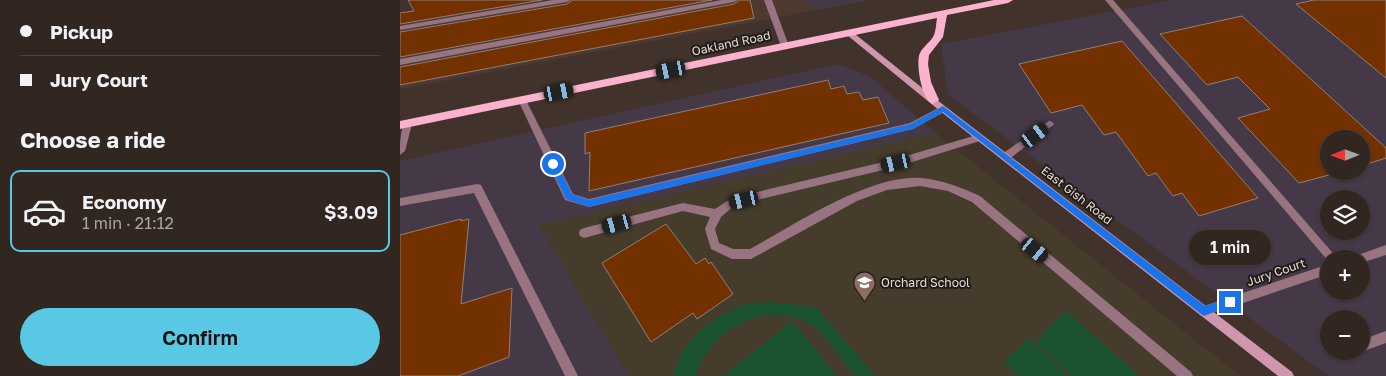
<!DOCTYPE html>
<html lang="en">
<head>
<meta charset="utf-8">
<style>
  body { margin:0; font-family:"Golos Text",sans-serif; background:#3d322d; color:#f1f3f6; height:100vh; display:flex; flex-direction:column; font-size:19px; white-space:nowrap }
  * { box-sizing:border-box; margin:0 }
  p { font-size:16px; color:#a8a5a5 }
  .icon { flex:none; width:28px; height:28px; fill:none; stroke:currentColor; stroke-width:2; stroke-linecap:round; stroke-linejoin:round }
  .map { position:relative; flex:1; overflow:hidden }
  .drawer { display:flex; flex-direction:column; background:#312620; width:400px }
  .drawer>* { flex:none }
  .banner { display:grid; align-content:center; height:110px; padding:0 20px; background:#312620 }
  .needle { width:32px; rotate:269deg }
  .buttons { position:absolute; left:920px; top:130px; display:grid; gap:10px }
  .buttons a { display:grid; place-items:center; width:50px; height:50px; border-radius:50%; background:#312620; box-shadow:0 1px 4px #0004,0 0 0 1px #4c433e; font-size:25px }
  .end { position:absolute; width:22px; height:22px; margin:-11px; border:6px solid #1a73e8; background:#fff; box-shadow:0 0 0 2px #fff }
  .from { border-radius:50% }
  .bubble { position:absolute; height:35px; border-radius:18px; background:#312620; box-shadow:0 1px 4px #0004,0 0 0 1px #4c433e; font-size:16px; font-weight:600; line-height:35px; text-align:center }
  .car { position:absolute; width:15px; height:30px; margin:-15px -8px; border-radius:6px; box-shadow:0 0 4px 1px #0007; background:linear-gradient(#222 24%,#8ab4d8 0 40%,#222 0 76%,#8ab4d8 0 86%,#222 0) }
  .banner b { display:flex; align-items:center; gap:18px; height:48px; font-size:19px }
  .banner b+b { border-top:1px solid #4c433e }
  .banner i { width:12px; height:12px; background:#f1f3f6 }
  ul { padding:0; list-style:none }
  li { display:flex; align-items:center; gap:15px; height:82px; margin:0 10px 8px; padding:0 10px; border:2px solid #4c433e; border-radius:10px }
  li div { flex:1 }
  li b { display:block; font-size:19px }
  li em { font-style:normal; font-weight:600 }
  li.on { border-color:#58c8e4 }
  li>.icon { width:45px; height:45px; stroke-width:1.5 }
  h2 { padding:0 20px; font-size:22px; line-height:60px }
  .action { display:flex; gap:10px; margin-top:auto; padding:10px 20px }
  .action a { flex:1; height:58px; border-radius:30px; background:#58c8e4; color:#111; font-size:20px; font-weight:600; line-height:58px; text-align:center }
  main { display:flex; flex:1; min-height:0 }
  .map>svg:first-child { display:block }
</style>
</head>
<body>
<main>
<section class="drawer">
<div class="banner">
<b><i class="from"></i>Pickup</b>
<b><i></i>Jury Court</b>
</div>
<h2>Choose a ride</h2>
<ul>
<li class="on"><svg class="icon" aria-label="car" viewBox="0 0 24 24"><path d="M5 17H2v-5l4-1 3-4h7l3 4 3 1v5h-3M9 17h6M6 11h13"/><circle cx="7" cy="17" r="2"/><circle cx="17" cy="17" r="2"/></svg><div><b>Economy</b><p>1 min · 21:12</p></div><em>$3.09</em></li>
</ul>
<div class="action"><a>Confirm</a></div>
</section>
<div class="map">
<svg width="986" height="376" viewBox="0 0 986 376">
  <rect width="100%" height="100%" fill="#41322b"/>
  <!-- commercial -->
  <path fill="#453847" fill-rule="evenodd" d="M 403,0 L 471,0 L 417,10 Z
    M 772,0 L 986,0 L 986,376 L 928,376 L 548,95 L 541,44 ZM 929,139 L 961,139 L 961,171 L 929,171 ZM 929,199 L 961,199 L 961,231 L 929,231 ZM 929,259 L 961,259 L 961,291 L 929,291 ZM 929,319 L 961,319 L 961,351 L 929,351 Z
    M 437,64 L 468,75 L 536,133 L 139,225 L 228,376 L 0,376 L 0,161 Z"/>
  <!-- built -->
  <path fill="#4e392e" d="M 76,0 L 403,0 L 417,10 L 0,89 L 0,13 Z"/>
  <!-- education -->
  <path fill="#453c2b" d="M 536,133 L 840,376 L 228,376 L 139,225 Z"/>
  <!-- green -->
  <path fill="#1b5230" d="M 370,302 L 416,307 L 475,376 L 455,376 C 442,361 430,342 416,328 C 410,323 402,320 395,318 C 351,305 310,336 295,376 L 273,376 L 281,352 L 304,327 L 318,317 L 344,304 Z
    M 666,311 L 737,374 L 740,376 L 672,376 L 635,342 Z
    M 392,321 L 437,376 L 323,376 Z
    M 628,338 L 668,376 L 618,376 L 604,362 Z"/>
  <!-- building -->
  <path fill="#733100" stroke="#917f77" d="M 8,0 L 142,0 L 0,24 L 0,13 L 14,11 Z
    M 173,0 L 312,0 L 0,57 L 0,32 L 167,4 Z
    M 340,0 L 350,0 L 354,18 L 0,85 L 0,67 L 334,4 Z
    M 914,0 L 986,0 L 986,78 L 896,4 Z
    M 842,16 L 986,148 L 986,158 L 961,166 L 961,139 L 929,139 L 929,175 L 899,183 L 838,118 L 870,109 L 838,77 L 807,85 L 760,34 Z
    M 722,41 L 858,198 L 799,216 L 782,193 L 773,196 L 756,173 L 748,176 L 716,132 L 704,135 L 682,105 L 651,113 L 619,64 Z
    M 428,80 L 431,89 L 444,86 L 447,94 L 459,92 L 463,100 L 478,97 L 489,123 L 189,191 L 190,152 L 185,154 L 185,133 Z
    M 61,219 L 61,221 L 69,219 L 61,304 L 112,288 L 109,357 L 58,376 L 0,376 L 0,235 Z
    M 266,224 L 296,264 L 305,258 L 309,264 L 311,262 L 333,294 L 297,319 L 293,313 L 251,342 L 202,263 Z"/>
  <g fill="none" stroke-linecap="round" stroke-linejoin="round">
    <!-- service -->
    <path fill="#987481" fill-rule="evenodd" d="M 153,0 L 171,0 L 167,2 L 0,30 L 0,26 Z
      M 322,0 L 338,0 L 334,2 L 0,65 L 0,59 Z
      M 364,0 L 372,0 L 389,46 L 388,48 L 382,48 L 381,46 Z
      M 705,0 L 713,0 L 938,259 L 929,259 L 929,262 Z
      M 122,97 L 126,100 L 173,194 L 189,199 L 510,123 L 540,107 L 546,107 L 547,109 L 546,111 L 513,129 L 189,207 L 165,200 L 118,100 Z
      M 7,121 L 12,124 L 5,151 L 0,155 C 0,144 0,126 7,121 Z
      M 649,121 L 652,122 L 654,124 L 652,126 L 608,160 L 602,160 L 600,157 L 602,154 Z
      M 580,134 L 585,138 L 583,140 L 496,167 L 335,205 L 321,217 L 315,229 L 319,243 L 333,249 L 350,249 C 394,225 470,174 521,178 C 543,180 560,187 580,196 L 791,372 L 793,376 L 777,376 L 572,202 L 548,191 L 520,186 L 487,190 L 457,201 L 351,259 L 332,259 L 311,249 L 305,229 L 310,217 L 283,211 L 184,238 L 180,236 L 179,233 L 180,230 L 184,228 L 283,203 L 315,209 L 332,198 L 496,159 Z
      M 77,184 L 81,185 L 178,376 L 165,376 L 74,193 L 0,206 L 0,198 Z
      M 986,331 L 986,343 L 961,352 L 959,351 L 961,351 L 961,340 Z"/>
    <!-- minor -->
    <path fill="#987481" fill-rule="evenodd" d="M 986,245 L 986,255 L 961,263 L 961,259 L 954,259 L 955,256 Z
      M 929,264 L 929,274 L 804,316 L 800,315 L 798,311 L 800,307 L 804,306 Z"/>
    <!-- secondary -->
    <path fill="#d097ac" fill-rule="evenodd" d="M 450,30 L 546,107 L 892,372 L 894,376 L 878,376 L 540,111 L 447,35 L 446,33 Z"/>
    <!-- primary -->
    <path fill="#fbb2cd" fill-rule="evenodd" d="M 594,0 L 613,0 L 608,3 L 547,15 L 543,37 L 529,55 L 528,64 L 531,82 L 539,100 L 533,104 C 522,101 515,62 520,53 C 523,47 529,43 533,37 C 536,32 536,24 537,18 L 0,129 L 0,121 Z"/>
  </g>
  <!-- route -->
  <path fill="#1a73e8" d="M 543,106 L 805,306 L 830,298 L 833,299 L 833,305 L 804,316 L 801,314 L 543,112 L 513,129 L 189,207 L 166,199 L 149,164 L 153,161 L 156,162 L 172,194 L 189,200 L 511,124 Z"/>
  <!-- icons -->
  <defs>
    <symbol id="school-pin" viewBox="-11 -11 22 30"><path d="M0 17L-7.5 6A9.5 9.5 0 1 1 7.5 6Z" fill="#8d6e63" stroke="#221c18"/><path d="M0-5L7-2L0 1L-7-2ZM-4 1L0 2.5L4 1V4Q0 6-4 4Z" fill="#fff"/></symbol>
  </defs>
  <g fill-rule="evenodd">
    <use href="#school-pin" x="452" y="270" width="25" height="34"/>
  </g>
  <g text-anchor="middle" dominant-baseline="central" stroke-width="4" stroke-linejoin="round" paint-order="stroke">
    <!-- street labels -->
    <g font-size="12" fill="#e5dbd6" stroke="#221c18">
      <text transform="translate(331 43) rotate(-12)">Oakland Road</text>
      <text transform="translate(677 195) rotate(38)">East Gish Road</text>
      <text transform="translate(876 272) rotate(-19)">Jury Court</text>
    </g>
    <!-- poi labels -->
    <g font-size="12" fill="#e5dbd6" stroke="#221c18" text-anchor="start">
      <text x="481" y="282">Orchard School</text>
    </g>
  </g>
</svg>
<div class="buttons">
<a><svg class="needle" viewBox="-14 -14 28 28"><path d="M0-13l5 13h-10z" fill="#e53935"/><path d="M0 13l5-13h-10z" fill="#a8a5a5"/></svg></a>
<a><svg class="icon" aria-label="layers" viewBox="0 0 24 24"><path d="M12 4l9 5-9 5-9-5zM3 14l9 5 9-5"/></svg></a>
<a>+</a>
<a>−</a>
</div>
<i class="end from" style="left:153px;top:164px"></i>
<i class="end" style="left:830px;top:302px"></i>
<div class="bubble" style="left:789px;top:230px;width:82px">1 min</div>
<i class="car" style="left:271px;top:70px;rotate:258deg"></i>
<i class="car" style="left:159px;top:92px;rotate:79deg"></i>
<i class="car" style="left:635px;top:135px;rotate:53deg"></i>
<i class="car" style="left:496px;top:163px;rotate:257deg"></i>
<i class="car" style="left:344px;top:200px;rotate:257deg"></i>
<i class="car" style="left:217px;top:224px;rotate:255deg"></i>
<i class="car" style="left:635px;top:250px;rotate:129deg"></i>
</div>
</main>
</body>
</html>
